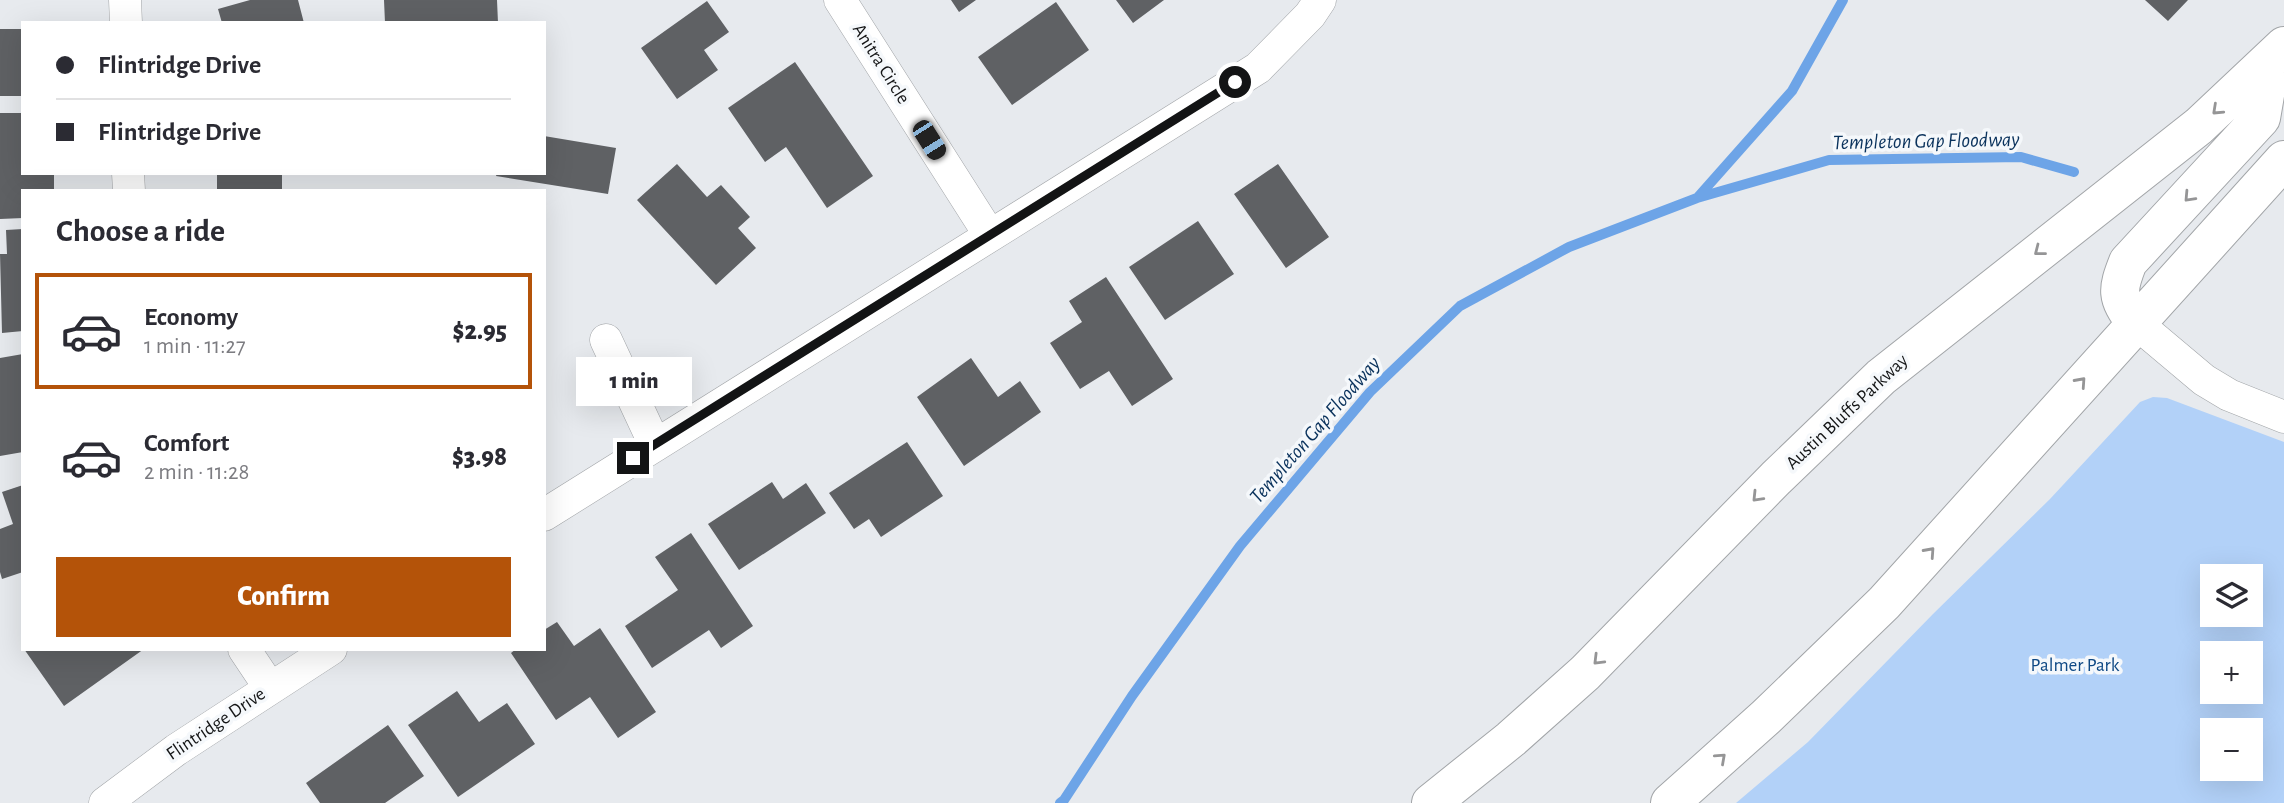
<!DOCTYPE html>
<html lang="en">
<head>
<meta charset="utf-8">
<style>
  body { margin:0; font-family:"Alegreya Sans",sans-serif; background:#f2f2f3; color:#2b2b33; height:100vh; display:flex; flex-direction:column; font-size:26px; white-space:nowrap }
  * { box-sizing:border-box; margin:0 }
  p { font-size:23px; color:#7c7c81 }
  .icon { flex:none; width:38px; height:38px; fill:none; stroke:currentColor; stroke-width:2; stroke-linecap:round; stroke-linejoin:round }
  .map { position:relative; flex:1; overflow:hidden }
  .details { position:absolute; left:21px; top:189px; width:525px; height:462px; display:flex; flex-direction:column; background:#fff; border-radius:0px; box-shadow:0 7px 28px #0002 }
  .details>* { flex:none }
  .top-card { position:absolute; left:21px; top:21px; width:525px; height:154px; border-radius:0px; box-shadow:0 7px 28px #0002; display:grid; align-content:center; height:154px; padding:0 35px; background:#fff }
  .controls { position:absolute; left:2200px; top:564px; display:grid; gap:14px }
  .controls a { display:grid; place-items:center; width:63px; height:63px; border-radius:0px; background:#fff; box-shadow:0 7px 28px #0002; font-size:35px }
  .end { position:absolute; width:32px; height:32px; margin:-16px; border:9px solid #131415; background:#fff; box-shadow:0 0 0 4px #fff }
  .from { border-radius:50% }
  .bubble { position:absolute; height:49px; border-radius:0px; background:#fff; box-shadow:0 7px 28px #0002; font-size:23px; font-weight:800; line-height:49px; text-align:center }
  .car { position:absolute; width:21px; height:42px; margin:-21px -10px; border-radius:9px; box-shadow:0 0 5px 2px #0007; background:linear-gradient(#222 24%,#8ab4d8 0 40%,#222 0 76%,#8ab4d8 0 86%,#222 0) }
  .top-card b { display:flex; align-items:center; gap:24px; height:66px; font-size:26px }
  .top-card b+b { border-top:2px solid #e1e1e2 }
  .top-card i { width:18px; height:18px; background:#2b2b33 }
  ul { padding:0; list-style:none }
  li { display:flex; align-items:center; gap:21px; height:116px; margin:0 14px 10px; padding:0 21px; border:4px solid transparent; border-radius:0px }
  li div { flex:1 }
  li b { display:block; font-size:26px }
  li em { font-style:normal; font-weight:800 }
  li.active { border-color:#b45309 }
  li>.icon { width:63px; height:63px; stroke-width:1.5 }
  h2 { padding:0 35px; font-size:32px; line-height:84px }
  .cta { display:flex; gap:14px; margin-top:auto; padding:14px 35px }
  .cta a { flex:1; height:80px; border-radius:0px; background:#b45309; color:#fff; font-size:28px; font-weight:800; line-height:80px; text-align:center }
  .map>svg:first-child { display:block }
</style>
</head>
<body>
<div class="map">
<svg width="2284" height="803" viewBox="0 0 2284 803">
  <rect width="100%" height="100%" fill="#e7eaee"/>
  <!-- green -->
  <path fill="#b2d1f8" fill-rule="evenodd" d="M 2153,397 L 2167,398 L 2284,442 L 2284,803 L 1736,803 L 1808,742 L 1933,614 L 2050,499 L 2140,402 ZM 2212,576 L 2250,576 L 2250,614 L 2212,614 ZM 2212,653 L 2250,653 L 2250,691 L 2212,691 ZM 2212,730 L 2250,730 L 2250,768 L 2212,768 Z"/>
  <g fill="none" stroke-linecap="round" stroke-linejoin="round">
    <!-- stream -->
    <path stroke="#6da4e7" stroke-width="10" d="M 1698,197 L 1792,91 L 1843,0
      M 1060,803 L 1064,800 L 1132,696 L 1240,546 L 1370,392 L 1460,306 L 1569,247 L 1697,198 L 1829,160 L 2021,157 L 2074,172"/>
  </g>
  <!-- building -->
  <path fill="#5f6164" d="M 250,0 L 298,0 L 304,23 L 222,23 L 218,9 Z
    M 384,0 L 497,0 L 498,23 L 385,23 Z
    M 951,0 L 976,0 L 959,12 Z
    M 1116,0 L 1164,0 L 1133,23 Z
    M 2145,0 L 2188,0 L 2168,21 Z
    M 707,1 L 729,32 L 704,50 L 718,70 L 677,99 L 641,48 Z
    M 1056,2 L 1089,50 L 1012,105 L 978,57 Z
    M 0,29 L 23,29 L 23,96 L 0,96 Z
    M 795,62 L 873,176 L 827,208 L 786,147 L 765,162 L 728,108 Z
    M 0,113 L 23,113 L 23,173 L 54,173 L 54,191 L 23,191 L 23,218 L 0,219 Z
    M 544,136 L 616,148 L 608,194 L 496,176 L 497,173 L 544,173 Z
    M 677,164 L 707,197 L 721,185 L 750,217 L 738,228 L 756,248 L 716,285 L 637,200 Z
    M 1278,164 L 1329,237 L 1286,268 L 1234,194 Z
    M 217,173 L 282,173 L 282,191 L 217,191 Z
    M 1198,221 L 1234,274 L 1165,320 L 1129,267 Z
    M 23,229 L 23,331 L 2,333 L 0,254 L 7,254 L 6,230 Z
    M 1106,277 L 1173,379 L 1132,406 L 1109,371 L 1080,389 L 1050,343 L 1082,322 L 1069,301 Z
    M 23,354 L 23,452 L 0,456 L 0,358 Z
    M 971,358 L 998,397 L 1020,381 L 1041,412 L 964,466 L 917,397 Z
    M 907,442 L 943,496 L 881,537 L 869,519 L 854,529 L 829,493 Z
    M 772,482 L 783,499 L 806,483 L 826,513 L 739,570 L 708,524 Z
    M 23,485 L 23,572 L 2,579 L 0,572 L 0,529 L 13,524 L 2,492 Z
    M 691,533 L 753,626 L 721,648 L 709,630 L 652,668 L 625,626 L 678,590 L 655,557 Z
    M 557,622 L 574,646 L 600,628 L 656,712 L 618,738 L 590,697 L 556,720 L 511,653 L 516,649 L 544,649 L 544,630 Z
    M 24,649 L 144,649 L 64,706 Z
    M 457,691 L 479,722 L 507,703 L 535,744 L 458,797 L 408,725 Z
    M 388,725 L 424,776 L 385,803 L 320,803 L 306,783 Z"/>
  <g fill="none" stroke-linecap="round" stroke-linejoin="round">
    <defs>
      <path id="minor" d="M 125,0 L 126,23
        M 840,0 L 989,234
        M 128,173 L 129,191
        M 2135,322 L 2204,380 L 2229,395 L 2284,417
        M 606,340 L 655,445
        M 544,515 L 1258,68 L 1310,15 L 1320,0
        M 244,649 L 270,688
        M 105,803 L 176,750 L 331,649"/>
      <path id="primary" d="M 2135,322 C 2116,297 2117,290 2128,262 L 2261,118 L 2271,60
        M 1431,803 L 1511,739 L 1585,673 L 1776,478 L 1881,377 L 2199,126 L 2284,46
        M 1670,803 L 1766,717 L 1884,603 L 2284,160"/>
    </defs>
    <!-- minor casing -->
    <use href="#minor" stroke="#a2a5a8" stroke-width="33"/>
    <!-- primary casing -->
    <use href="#primary" stroke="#a2a5a8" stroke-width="40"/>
    <!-- minor -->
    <use href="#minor" stroke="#fff" stroke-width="32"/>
    <!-- primary -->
    <use href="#primary" stroke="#fff" stroke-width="38"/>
  </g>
  <!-- one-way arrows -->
  <defs><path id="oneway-chevron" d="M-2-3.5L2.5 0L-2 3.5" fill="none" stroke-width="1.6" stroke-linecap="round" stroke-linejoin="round" transform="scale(1.75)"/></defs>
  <g stroke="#959596">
    <use href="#oneway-chevron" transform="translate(2217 110) rotate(137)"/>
    <use href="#oneway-chevron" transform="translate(2189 197) rotate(133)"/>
    <use href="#oneway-chevron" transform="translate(2039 251) rotate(142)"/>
    <use href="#oneway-chevron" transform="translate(2081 382) rotate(-48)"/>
    <use href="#oneway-chevron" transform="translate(1757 497) rotate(134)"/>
    <use href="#oneway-chevron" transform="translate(1930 552) rotate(-48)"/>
    <use href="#oneway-chevron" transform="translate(1598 660) rotate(135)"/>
    <use href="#oneway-chevron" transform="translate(1721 758) rotate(-42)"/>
  </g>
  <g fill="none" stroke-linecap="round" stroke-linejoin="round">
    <!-- route -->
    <path stroke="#131415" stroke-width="9" d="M 633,458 L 1235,82"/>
  </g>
  <g text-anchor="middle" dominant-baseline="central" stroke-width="7" stroke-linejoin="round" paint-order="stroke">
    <!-- street labels -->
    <g font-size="19" fill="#131415" stroke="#f5f8fb">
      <text transform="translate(881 64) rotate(58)">Anitra Circle</text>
      <text transform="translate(1847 412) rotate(-43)">Austin Bluffs Parkway</text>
      <text transform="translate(216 724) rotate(-34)">Flintridge Drive</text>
    </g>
    <!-- park labels -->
    <g font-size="19" fill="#0e4884" stroke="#f5f8fb">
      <text x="2075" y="665">Palmer Park</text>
    </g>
    <!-- water labels -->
    <g font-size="21" font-style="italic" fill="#0a325c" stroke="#f5f8fb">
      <text transform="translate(1926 141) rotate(-1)">Templeton Gap Floodway</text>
      <text transform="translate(1315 430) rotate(-49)">Templeton Gap Floodway</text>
    </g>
  </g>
</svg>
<div class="controls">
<a><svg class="icon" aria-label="layers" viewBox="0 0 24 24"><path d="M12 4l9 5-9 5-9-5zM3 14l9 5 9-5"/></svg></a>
<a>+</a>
<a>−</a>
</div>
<i class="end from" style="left:1235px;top:82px"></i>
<i class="end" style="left:633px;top:458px"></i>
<div class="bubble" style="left:576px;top:357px;width:116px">1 min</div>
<i class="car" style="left:929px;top:140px;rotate:148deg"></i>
<div class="top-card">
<b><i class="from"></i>Flintridge Drive</b>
<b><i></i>Flintridge Drive</b>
</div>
<section class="details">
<h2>Choose a ride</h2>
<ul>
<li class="active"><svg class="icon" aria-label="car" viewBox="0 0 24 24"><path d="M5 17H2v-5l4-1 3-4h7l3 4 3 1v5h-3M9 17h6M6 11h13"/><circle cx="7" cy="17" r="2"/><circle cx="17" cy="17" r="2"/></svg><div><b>Economy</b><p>1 min · 11:27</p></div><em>$2.95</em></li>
<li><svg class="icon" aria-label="car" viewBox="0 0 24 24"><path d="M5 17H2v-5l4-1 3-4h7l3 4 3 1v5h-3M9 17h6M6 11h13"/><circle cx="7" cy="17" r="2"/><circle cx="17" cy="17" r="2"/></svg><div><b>Comfort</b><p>2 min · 11:28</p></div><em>$3.98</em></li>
</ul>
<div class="cta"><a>Confirm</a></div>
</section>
</div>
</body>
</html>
